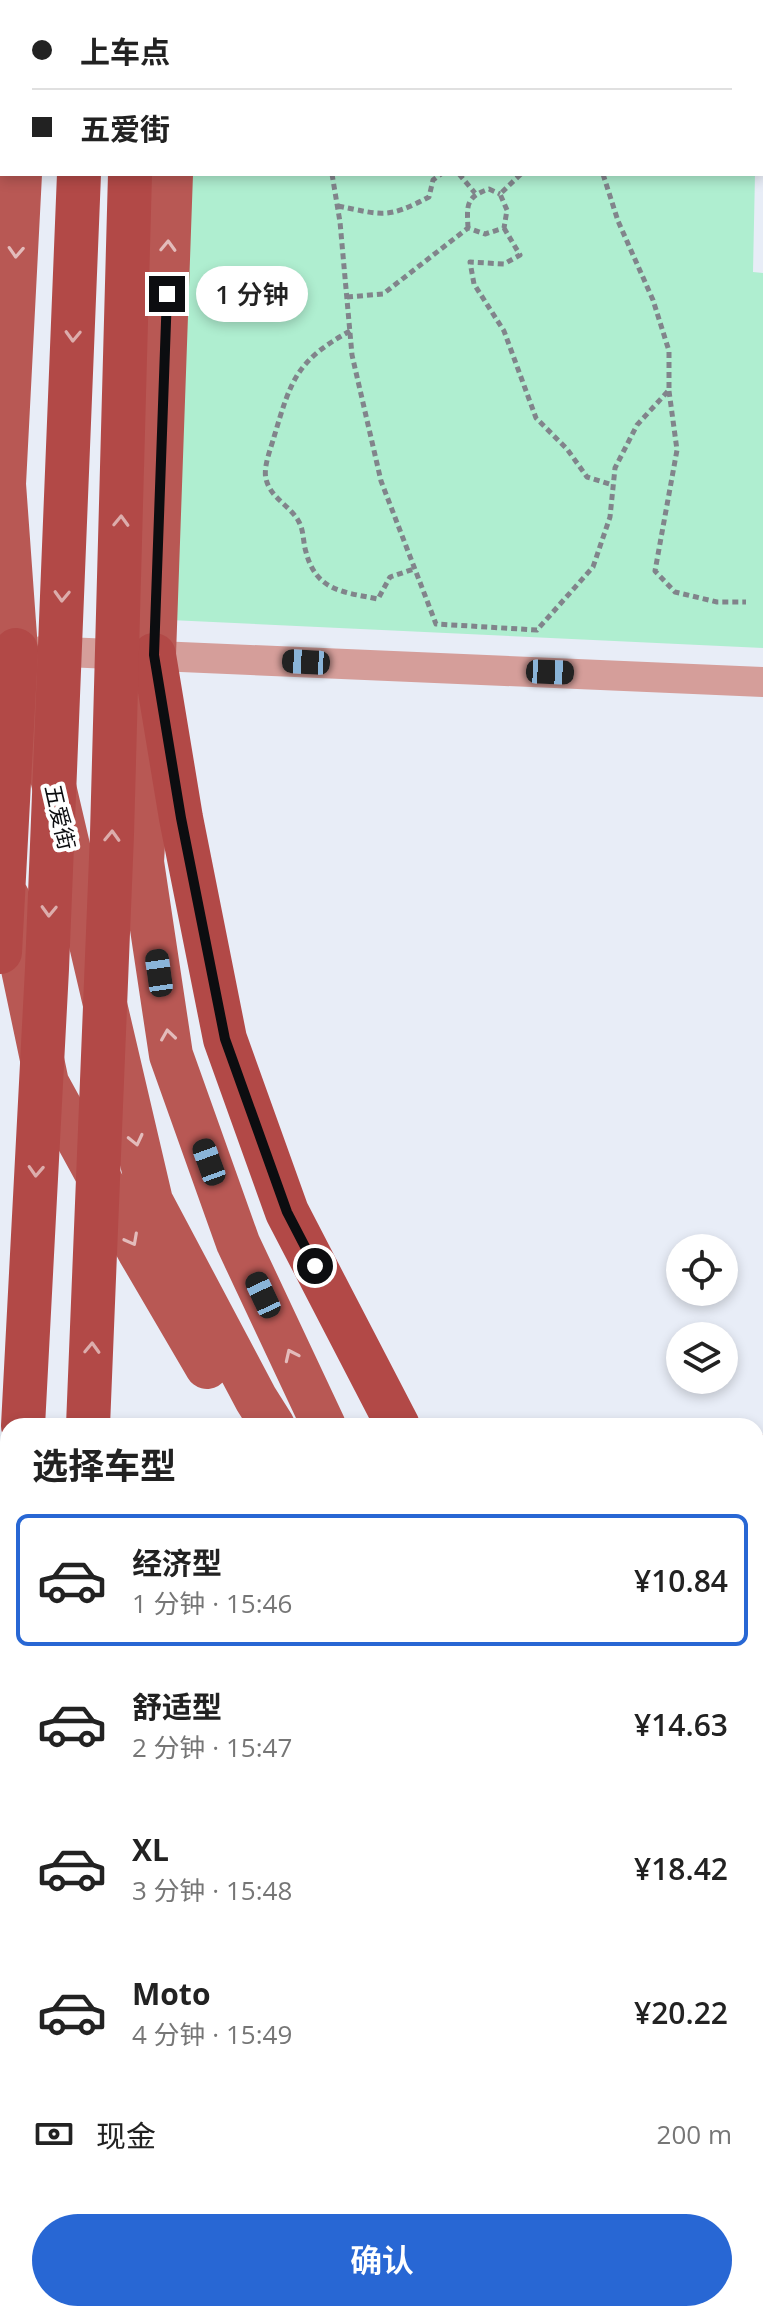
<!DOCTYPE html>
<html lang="zh">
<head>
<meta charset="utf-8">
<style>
  body { margin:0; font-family:"Open Sans","Noto Sans SC",sans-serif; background:#f6f6f6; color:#222; height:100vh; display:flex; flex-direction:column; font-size:30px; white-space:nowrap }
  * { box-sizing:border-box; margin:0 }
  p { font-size:26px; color:#767676 }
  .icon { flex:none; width:44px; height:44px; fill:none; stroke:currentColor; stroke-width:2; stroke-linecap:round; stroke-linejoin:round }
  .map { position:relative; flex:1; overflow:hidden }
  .drawer { position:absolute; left:0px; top:1418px; width:764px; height:904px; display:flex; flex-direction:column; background:#fff; border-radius:24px 24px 0 0; box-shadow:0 4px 12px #0003 }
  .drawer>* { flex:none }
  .banner { position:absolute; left:0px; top:0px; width:764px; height:176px; box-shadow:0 4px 12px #0003; display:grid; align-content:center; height:176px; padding:0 32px; background:#fff }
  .fabs { position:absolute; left:666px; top:1234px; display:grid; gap:16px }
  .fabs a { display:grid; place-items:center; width:72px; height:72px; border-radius:50%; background:#fff; box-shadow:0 4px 12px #0003; font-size:40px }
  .end { position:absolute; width:36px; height:36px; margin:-18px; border:10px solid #0c0d10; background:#fff; box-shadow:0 0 0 4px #fff }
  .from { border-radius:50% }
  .bubble { position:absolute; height:56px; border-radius:28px; background:#fff; box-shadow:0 4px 12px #0003; font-size:26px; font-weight:600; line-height:56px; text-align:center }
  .car { position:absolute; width:24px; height:48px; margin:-24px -12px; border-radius:10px; box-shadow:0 0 6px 2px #0007; background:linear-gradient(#222 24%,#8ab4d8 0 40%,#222 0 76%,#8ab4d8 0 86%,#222 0) }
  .banner b { display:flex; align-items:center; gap:28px; height:76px; font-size:30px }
  .banner b+b { border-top:2px solid #e0e0e0 }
  .banner i { width:20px; height:20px; background:#222 }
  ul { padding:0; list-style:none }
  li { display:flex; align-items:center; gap:24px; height:132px; margin:0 16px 12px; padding:0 16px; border:4px solid transparent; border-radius:12px }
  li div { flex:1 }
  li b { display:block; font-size:30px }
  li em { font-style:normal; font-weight:600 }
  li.current { border-color:#2867d4 }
  li>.icon { width:72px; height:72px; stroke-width:1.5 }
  h2 { padding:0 32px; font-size:36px; line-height:96px }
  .pay { display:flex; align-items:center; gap:20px; height:88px; padding:0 32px; font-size:30px }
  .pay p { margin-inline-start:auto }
  .primary-button { display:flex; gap:16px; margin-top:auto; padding:16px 32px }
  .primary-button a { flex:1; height:92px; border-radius:48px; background:#2867d4; color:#fff; font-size:32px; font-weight:600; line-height:92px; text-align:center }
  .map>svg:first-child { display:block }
</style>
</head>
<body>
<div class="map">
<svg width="763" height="2322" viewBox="0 0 763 2322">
  <rect width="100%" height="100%" fill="#e8edf7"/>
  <!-- green -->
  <path fill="#afeed0" d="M 184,174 L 755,174 L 753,272 L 763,273 L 763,648 L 170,620 Z"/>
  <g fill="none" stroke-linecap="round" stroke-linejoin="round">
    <!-- path -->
    <path stroke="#81848b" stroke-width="5" stroke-dasharray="6 4" stroke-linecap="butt" d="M 332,174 L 340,222 L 352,355 L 381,481 L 436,624 L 537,630 L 593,567 L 610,517 L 615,468 L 637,425 L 669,390 L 669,351 L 653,300 L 618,221 L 603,174
      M 459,174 L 475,193
      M 338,206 C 383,215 387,219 429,197 L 433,180 L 441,174
      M 468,228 C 467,206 465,197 489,189 L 500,194
      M 504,228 L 520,255 L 504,264 L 470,262 L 474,284 L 504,331 L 536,418 L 567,449 L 587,477 L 613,485
      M 347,297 L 383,294 L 468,228 L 485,234 L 504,228 L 507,210 L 500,194 L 521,174
      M 350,331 C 296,361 291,380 274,437 C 271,448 263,467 266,479 C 271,499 290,505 299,522 C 304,531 303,543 306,552 C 316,591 343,592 378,599 L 390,577 L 414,569
      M 669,391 L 677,450 L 655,571 L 675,592 L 717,602 L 746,602"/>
    <!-- service -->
    <path stroke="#d59e9a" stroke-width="14" d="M 762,30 L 763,30"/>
    <!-- minor -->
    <path stroke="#d59e9a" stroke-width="30" d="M 42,651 L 763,682"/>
    <!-- tertiary -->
    <path stroke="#d59e9a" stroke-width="36" d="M 756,1464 L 763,1452"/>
    <!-- primary -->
    <path stroke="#b85854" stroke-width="44" d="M 28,2 L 28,0
      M 177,2 L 177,0
      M 20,174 L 4,484 L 16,650 L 39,722 L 151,1201 L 256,1399 L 273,1426
      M 171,174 L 154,655 L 142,862 L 171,1055 L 238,1243 L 324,1426
      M 8,898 L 47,1083 L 139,1251 L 207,1367
      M 756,1873 L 763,1878
      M 756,1965 L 763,1971"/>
    <!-- trunk -->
    <path stroke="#b24947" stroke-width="44" d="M 85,2 L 85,0
      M 135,2 L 135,0
      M 154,655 L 181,818 L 225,1039 L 287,1212 L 398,1426
      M 0,952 L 16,650
      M 756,1782 L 763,1787
      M 756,2046 L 763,2050
      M 56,2314 L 56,2322
      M 95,2314 L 95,2322
      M 12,2322 L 12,2314
      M 542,2322 L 560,2315 L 615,2322"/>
    <!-- trunk-bridge -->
    <path stroke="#b24947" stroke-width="44" d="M 23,1426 L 47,969 L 79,174
      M 88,1426 L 112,834 L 130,174"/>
  </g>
  <!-- one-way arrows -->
  <defs><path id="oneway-chevron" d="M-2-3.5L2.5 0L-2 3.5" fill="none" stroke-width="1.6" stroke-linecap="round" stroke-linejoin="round" transform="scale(2)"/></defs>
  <g stroke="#e3bcbb">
    <use href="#oneway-chevron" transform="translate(168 246) rotate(-88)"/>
    <use href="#oneway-chevron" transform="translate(16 252) rotate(93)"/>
    <use href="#oneway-chevron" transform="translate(168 1035) rotate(-98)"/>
    <use href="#oneway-chevron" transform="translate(136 1140) rotate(77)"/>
    <use href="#oneway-chevron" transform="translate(132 1240) rotate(62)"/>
    <use href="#oneway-chevron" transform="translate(291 1355) rotate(-115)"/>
  </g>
  <g stroke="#dcadac">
    <use href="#oneway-chevron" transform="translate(73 336) rotate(92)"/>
    <use href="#oneway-chevron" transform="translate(121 521) rotate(-88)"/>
    <use href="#oneway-chevron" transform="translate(62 596) rotate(92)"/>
    <use href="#oneway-chevron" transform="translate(112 836) rotate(-88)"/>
    <use href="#oneway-chevron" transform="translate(49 911) rotate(92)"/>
    <use href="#oneway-chevron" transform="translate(36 1171) rotate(93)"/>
    <use href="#oneway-chevron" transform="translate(92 1348) rotate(-88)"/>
  </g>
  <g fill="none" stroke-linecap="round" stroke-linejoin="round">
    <!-- route -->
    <path stroke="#0c0d10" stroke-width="10" d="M 167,294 L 154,655 L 181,818 L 225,1039 L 287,1212 L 315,1266"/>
  </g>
  <g text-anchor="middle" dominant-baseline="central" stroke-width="8" stroke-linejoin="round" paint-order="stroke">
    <!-- street labels -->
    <g font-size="22" fill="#0c0d10" stroke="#fff">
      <text transform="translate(61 817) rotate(77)">五爱街</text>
    </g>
  </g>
</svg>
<div class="fabs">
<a><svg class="icon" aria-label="locate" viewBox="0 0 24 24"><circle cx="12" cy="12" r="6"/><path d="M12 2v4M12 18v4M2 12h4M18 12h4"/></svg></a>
<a><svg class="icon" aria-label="layers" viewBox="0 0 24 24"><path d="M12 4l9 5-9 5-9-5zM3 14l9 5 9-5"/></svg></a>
</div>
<i class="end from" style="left:315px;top:1266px"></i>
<i class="end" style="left:167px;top:294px"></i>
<div class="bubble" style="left:196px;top:266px;width:112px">1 分钟</div>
<i class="car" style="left:306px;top:662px;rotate:273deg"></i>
<i class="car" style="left:550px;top:672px;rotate:92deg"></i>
<i class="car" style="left:159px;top:973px;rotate:352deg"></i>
<i class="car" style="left:209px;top:1162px;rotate:340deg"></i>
<i class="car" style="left:263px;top:1295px;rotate:335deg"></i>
<div class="banner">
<b><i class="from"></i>上车点</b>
<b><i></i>五爱街</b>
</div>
<section class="drawer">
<h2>选择车型</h2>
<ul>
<li class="current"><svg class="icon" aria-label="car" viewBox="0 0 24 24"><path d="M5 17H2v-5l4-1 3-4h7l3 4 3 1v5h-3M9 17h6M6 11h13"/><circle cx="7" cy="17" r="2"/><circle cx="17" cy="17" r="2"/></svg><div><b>经济型</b><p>1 分钟 · 15:46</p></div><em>¥10.84</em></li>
<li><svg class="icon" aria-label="car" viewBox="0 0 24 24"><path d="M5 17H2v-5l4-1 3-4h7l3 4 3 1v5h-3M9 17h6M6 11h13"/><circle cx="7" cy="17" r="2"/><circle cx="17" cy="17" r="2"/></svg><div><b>舒适型</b><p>2 分钟 · 15:47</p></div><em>¥14.63</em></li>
<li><svg class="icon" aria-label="car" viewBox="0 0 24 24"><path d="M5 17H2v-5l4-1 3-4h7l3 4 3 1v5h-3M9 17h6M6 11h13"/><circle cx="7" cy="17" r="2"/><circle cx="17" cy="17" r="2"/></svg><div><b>XL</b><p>3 分钟 · 15:48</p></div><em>¥18.42</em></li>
<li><svg class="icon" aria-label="car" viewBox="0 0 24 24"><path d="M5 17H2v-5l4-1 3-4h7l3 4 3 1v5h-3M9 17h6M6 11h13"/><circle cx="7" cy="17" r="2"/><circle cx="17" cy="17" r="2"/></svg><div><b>Moto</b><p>4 分钟 · 15:49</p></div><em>¥20.22</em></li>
</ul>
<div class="pay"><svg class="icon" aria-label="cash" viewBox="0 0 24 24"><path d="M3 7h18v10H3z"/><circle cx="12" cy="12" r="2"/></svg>现金<p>200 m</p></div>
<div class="primary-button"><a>确认</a></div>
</section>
</div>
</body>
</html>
